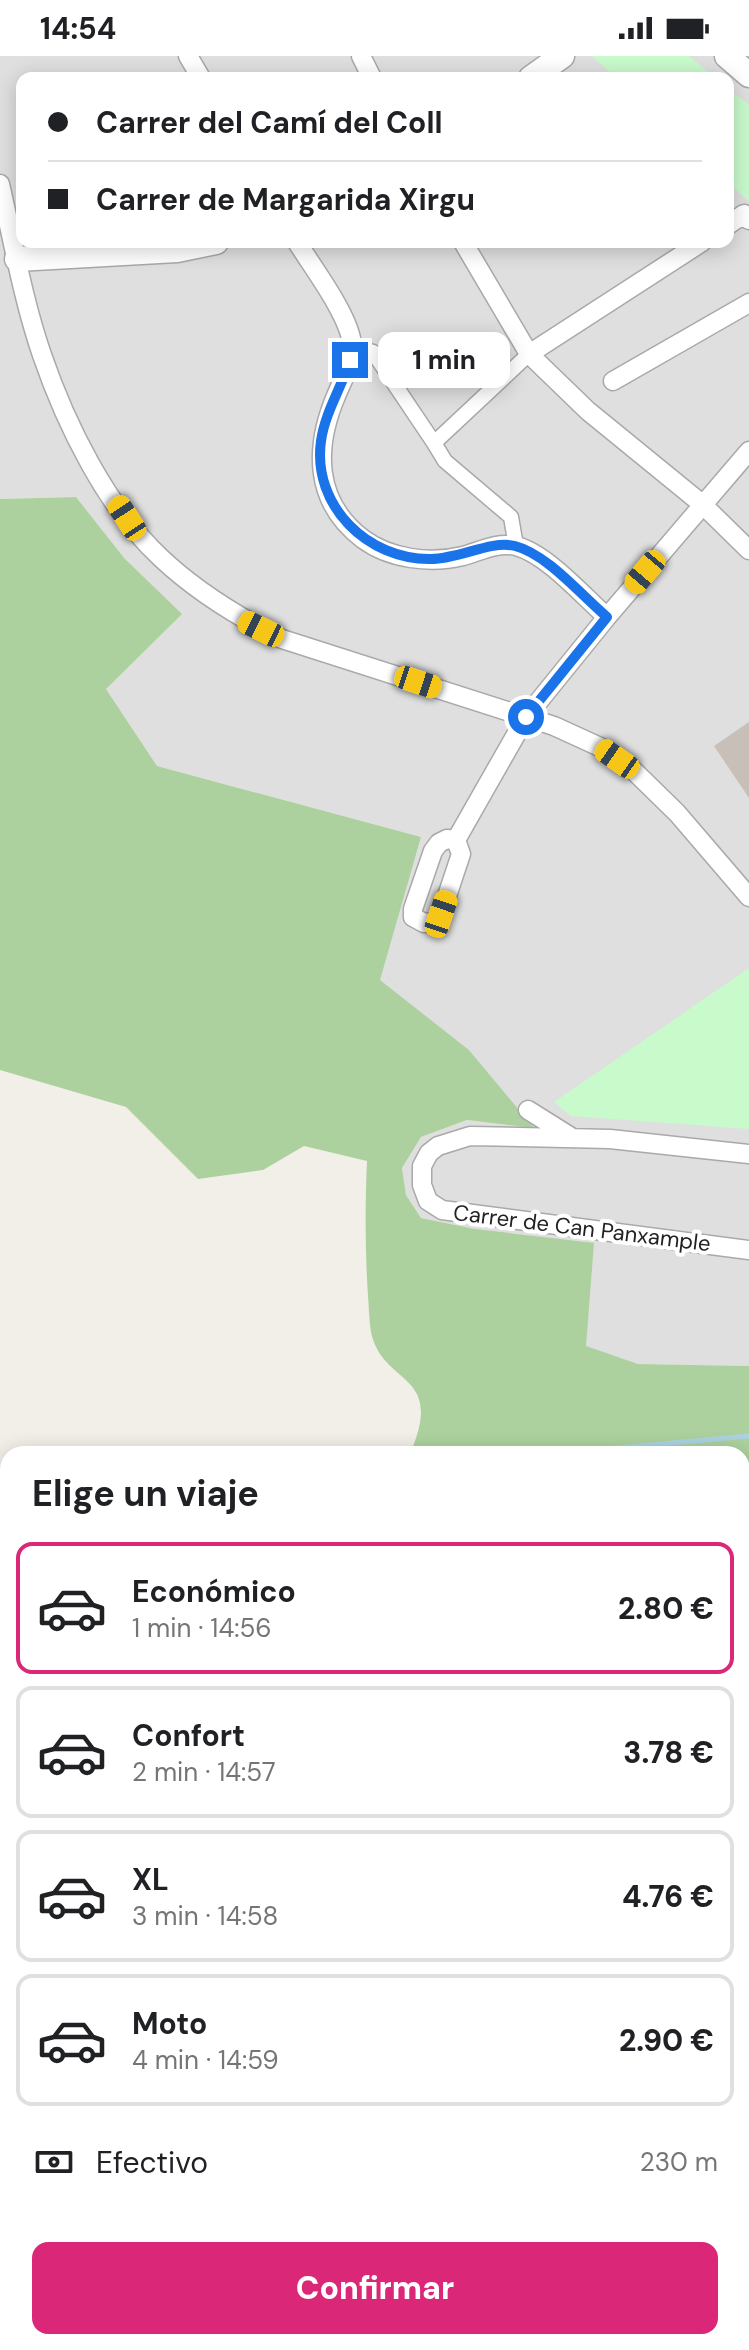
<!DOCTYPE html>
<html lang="es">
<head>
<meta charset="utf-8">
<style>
  body { margin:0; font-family:"DM Sans",sans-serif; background:#f6f6f6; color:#202124; height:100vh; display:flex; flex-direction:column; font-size:30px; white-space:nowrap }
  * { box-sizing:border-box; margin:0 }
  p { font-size:26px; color:#757577 }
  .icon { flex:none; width:44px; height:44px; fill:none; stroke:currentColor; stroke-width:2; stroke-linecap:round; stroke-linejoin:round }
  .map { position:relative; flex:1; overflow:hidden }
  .side { position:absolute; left:0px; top:1390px; width:750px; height:904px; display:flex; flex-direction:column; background:#fff; border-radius:24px 24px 0 0; box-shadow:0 4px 20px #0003 }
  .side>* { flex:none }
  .banner { position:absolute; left:16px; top:16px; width:718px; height:176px; border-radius:16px; box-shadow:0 4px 20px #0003; display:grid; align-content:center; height:176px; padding:0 32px; background:#fff }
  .end { position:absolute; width:36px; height:36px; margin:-18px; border:10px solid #1a73e8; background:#fff; box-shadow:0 0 0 4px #fff }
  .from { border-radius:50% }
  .bubble { position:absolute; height:56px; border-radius:16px; background:#fff; box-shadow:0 4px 20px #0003; font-size:26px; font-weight:800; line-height:56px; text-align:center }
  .car { position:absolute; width:24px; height:48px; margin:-24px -12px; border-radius:10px; box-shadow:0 0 6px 2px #0007; background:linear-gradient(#f5c518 24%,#345 0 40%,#f5c518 0 76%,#345 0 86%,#f5c518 0) }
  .banner b { display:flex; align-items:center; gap:28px; height:76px; font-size:30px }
  .banner b+b { border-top:2px solid #e0e0e0 }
  .banner i { width:20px; height:20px; background:#202124 }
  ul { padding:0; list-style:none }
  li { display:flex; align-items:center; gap:24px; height:132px; margin:0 16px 12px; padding:0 16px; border:4px solid #e0e0e0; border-radius:16px }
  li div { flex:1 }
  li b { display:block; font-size:30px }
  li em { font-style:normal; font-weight:800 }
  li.on { border-color:#db2777 }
  li>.icon { width:72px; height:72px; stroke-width:1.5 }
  h2 { padding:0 32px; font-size:36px; line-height:96px }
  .pay { display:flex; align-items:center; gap:20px; height:88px; padding:0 32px; font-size:30px }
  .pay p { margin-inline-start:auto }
  .action { display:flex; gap:16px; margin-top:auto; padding:16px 32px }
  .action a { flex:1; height:92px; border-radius:16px; background:#db2777; color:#fff; font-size:32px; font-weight:800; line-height:92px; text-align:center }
  .status { display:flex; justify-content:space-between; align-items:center; height:56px; padding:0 40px; background:#fff; direction:ltr }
  .status svg { height:22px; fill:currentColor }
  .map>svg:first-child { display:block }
</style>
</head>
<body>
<div class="status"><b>14:54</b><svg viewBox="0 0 49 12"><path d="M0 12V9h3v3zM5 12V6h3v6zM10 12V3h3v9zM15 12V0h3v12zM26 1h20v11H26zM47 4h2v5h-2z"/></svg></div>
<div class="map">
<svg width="749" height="2294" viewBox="0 0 749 2294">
  <rect width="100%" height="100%" fill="#f2efe9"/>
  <!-- residential -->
  <path fill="#e0dfdf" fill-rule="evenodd" d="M 0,0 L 749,0 L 749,1310 L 638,1308 L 586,1291 L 475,1173 L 421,1162 L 406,1139 L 402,1112 L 421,1081 L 467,1064 L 532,1072 L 469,994 L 379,924 L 421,781 L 157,710 L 106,633 L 125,503 L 76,441 L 0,443 ZM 22,22 L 728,22 L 728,186 L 22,186 Z
    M 742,1408 L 749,1408 L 749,2294 L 278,2294 L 280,2286 L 742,2286 Z"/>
  <!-- grass -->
  <path fill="#cdebb0" d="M 0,2041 L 8,2064 L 8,2286 L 17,2286 L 14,2294 L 0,2294 Z"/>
  <!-- forest -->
  <path fill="#add19e" d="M 76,441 L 125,503 L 182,558 L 106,633 L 157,710 L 421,781 L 380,924 L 469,994 L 534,1072 L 467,1064 L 421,1081 L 402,1112 L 406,1139 L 421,1162 L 475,1173 L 594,1187 L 586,1290 L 638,1308 L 749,1310 L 749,1408 L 742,1408 L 742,1398 L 410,1398 C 446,1314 383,1332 371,1276 C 369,1265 369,1252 368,1240 C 365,1194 365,1150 367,1105 L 304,1090 L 263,1114 L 198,1123 L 126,1051 L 0,1014 L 0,443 Z
    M 197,2286 L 280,2286 L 278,2294 L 194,2294 Z"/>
  <!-- park -->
  <path fill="#c8facc" d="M 592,0 L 689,0 L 716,22 L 616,22 Z
    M 728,32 L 749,49 L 749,146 L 728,126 Z
    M 749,912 L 749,1073 L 571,1060 L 554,1046 Z"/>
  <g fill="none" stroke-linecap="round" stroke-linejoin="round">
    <!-- stream -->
    <path stroke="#aad3df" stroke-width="5" d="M 588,1398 L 605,1393 L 749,1380
      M 288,2294 L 291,2286"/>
  </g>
  <!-- building -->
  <path fill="#c7bfb8" d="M 749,666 L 749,742 L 714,690 Z"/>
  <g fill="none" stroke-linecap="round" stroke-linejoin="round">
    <defs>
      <path id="pedestrian" d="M 352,290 L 373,296 L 434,387
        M 516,490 L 511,461 L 445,405 L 434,387 L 529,298"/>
      <path id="minor" d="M 188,0 L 201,22
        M 361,0 L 372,22
        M 0,128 C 13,185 23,244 42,299 C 66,369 107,452 161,502 C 197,536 238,561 282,583 L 554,670 L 600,691 L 634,715 L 677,757 L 749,841
        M 728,169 L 744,158 L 749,164
        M 297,186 C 313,212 349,259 352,288 C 353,306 343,323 336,340 C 314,392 314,446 363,483 C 390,503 430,508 463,500 C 481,495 496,486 516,490 C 547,498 583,540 607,561
        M 463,186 L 529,298 L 588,355 L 702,448 L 749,494
        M 529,298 L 702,186
        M 613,325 L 749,247
        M 447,783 L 456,784 L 461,798 L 441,858 L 435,866 L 424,867 L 413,861 L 413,853 L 433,795 L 439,787 Z
        M 456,784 L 526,661 L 607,561 L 749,395
        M 528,1054 L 571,1081
        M 749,1098 L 610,1083 L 470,1080 L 438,1090 L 429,1097 L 422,1110 L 422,1129 L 428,1145 L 442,1154 L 749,1194
        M 742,1433 L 749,1433
        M 742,1584 L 749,1582
        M 742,1734 L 749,1728
        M 742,1759 L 749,1763
        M 742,1993 L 749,1984
        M 742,2036 L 749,2041
        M 742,2053 L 749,2058
        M 567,2286 L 579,2294
        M 347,2294 L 350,2286
        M 534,2294 L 538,2286"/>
      <path id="tertiary" d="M 727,0 L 749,19
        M 531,22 L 562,0
        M 17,203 L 177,194 L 216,186"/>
    </defs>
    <!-- pedestrian casing -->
    <use href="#pedestrian" stroke="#a9a9a9" stroke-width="17"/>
    <!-- minor casing -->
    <use href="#minor" stroke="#a9a9a9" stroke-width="21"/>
    <!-- tertiary casing -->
    <use href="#tertiary" stroke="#a9a9a9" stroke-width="27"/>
    <!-- pedestrian -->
    <use href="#pedestrian" stroke="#fff" stroke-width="14"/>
    <!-- minor -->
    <use href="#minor" stroke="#fff" stroke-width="18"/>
    <!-- tertiary -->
    <use href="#tertiary" stroke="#fff" stroke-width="24"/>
  </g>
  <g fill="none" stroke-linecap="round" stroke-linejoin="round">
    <!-- route -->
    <path stroke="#1a73e8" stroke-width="10" d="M 350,304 C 342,331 325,356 321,385 C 312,450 368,504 431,503 C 460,503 490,484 515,490 C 547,498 582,540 607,561 L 526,661"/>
  </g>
  <g text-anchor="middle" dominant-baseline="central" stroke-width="8" stroke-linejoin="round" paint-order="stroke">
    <!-- street labels -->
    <g font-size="22" fill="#222" stroke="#fff">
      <text transform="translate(582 1172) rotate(7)">Carrer de Can Panxample</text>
    </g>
  </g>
</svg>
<i class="end from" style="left:526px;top:661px"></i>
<i class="end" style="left:350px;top:304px"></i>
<div class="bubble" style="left:378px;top:276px;width:132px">1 min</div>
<i class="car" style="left:127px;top:462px;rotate:327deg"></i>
<i class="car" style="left:645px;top:516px;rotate:220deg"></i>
<i class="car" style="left:261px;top:573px;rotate:296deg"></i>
<i class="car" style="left:418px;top:626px;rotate:108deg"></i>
<i class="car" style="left:617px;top:703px;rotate:305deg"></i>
<i class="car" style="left:441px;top:858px;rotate:19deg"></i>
<div class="banner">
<b><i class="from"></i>Carrer del Camí del Coll</b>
<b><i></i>Carrer de Margarida Xirgu</b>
</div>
<section class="side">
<h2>Elige un viaje</h2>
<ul>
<li class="on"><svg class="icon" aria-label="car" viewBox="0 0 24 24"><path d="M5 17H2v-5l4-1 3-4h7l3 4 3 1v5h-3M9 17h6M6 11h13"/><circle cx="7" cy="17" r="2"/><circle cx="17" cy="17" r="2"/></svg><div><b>Económico</b><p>1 min · 14:56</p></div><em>2.80 €</em></li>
<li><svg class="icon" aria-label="car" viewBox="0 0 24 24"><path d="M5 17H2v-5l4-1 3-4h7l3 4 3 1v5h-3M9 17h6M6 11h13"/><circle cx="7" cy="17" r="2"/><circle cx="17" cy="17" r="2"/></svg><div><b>Confort</b><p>2 min · 14:57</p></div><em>3.78 €</em></li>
<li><svg class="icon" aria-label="car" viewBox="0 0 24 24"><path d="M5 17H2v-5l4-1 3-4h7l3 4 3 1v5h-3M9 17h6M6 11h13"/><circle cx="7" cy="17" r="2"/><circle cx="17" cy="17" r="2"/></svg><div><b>XL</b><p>3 min · 14:58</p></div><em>4.76 €</em></li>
<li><svg class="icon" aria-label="car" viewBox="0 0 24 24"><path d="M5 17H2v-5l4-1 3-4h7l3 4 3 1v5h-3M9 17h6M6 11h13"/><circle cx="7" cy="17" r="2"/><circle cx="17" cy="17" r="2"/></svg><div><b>Moto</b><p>4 min · 14:59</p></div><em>2.90 €</em></li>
</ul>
<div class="pay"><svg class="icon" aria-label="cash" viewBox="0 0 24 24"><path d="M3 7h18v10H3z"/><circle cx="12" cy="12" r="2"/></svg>Efectivo<p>230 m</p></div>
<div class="action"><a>Confirmar</a></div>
</section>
</div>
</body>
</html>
